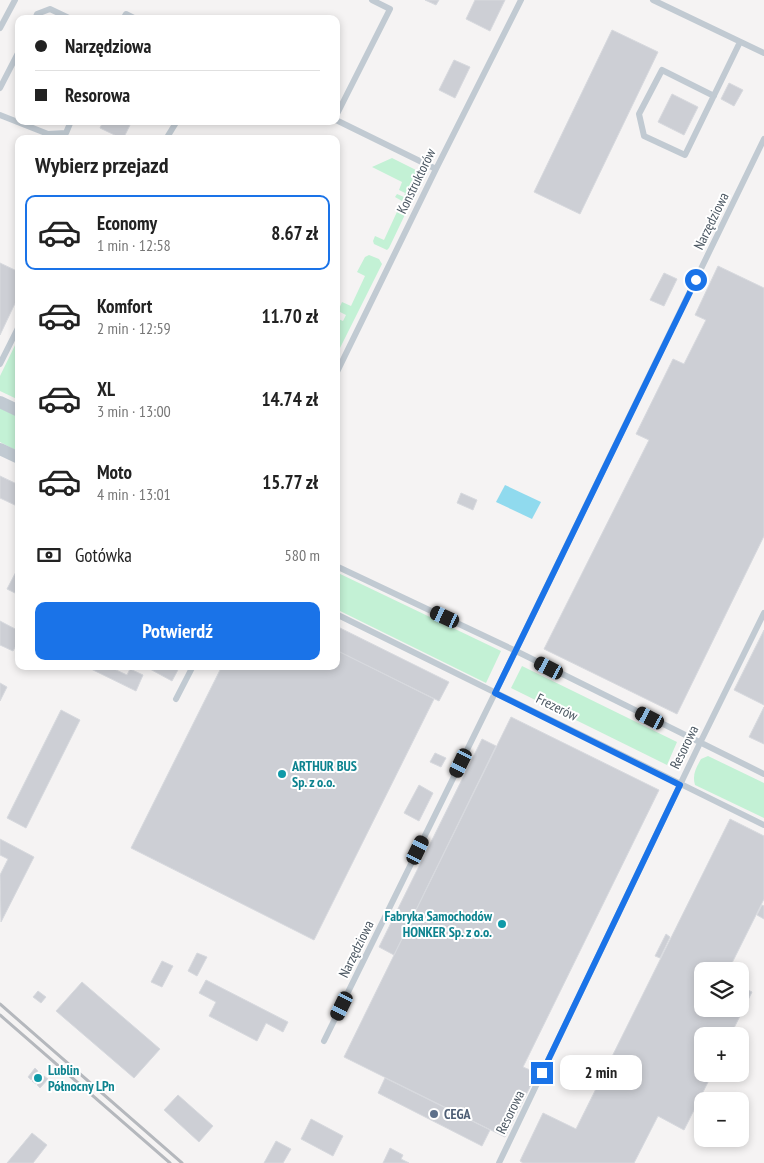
<!DOCTYPE html>
<html lang="pl">
<head>
<meta charset="utf-8">
<style>
  body { margin:0; font-family:"PT Sans Narrow",sans-serif; background:#f6f6f6; color:#222; height:100vh; display:flex; flex-direction:column; font-size:19px; white-space:nowrap }
  * { box-sizing:border-box; margin:0 }
  p { font-size:16px; color:#767676 }
  .icon { flex:none; width:28px; height:28px; fill:none; stroke:currentColor; stroke-width:2; stroke-linecap:round; stroke-linejoin:round }
  .map { position:relative; flex:1; overflow:hidden }
  .panel { position:absolute; left:15px; top:135px; width:325px; height:535px; display:flex; flex-direction:column; background:#fff; border-radius:10px; box-shadow:0 2px 8px #0003 }
  .panel>* { flex:none }
  .banner { position:absolute; left:15px; top:15px; width:325px; height:110px; border-radius:10px; box-shadow:0 2px 8px #0003; display:grid; align-content:center; height:110px; padding:0 20px; background:#fff }
  .tools { position:absolute; left:694px; top:962px; display:grid; gap:10px }
  .tools a { display:grid; place-items:center; width:55px; height:55px; border-radius:10px; background:#fff; box-shadow:0 2px 8px #0003; font-size:25px }
  .end { position:absolute; width:22px; height:22px; margin:-11px; border:6px solid #1a73e8; background:#fff; box-shadow:0 0 0 2px #fff }
  .from { border-radius:50% }
  .bubble { position:absolute; height:35px; border-radius:10px; background:#fff; box-shadow:0 2px 8px #0003; font-size:16px; font-weight:800; line-height:35px; text-align:center }
  .car { position:absolute; width:15px; height:30px; margin:-15px -8px; border-radius:6px; box-shadow:0 0 4px 1px #0007; background:linear-gradient(#222 24%,#8ab4d8 0 40%,#222 0 76%,#8ab4d8 0 86%,#222 0) }
  .banner b { display:flex; align-items:center; gap:18px; height:48px; font-size:19px }
  .banner b+b { border-top:1px solid #e0e0e0 }
  .banner i { width:12px; height:12px; background:#222 }
  ul { padding:0; list-style:none }
  li { display:flex; align-items:center; gap:15px; height:75px; margin:0 10px 8px; padding:0 10px; border:2px solid transparent; border-radius:10px }
  li div { flex:1 }
  li b { display:block; font-size:19px }
  li em { font-style:normal; font-weight:800 }
  li.selected { border-color:#1a73e8 }
  li>.icon { width:45px; height:45px; stroke-width:1.5 }
  h2 { padding:0 20px; font-size:22px; line-height:60px }
  .pay { display:flex; align-items:center; gap:12px; height:55px; padding:0 20px; font-size:19px }
  .pay p { margin-inline-start:auto }
  .cta { display:flex; gap:10px; margin-top:auto; padding:10px 20px }
  .cta a { flex:1; height:58px; border-radius:10px; background:#1a73e8; color:#fff; font-size:20px; font-weight:800; line-height:58px; text-align:center }
  .map>svg:first-child { display:block }
</style>
</head>
<body>
<div class="map">
<svg width="764" height="1163" viewBox="0 0 764 1163">
  <rect width="100%" height="100%" fill="#f5f3f3"/>
  <!-- green -->
  <path fill="#c3f1d5" d="M 392,158 L 418,171 L 422,179 L 389,248 L 387,250 L 374,244 L 373,241 L 375,236 L 384,240 L 402,201 L 395,197 L 397,194 L 404,197 L 405,193 L 399,190 L 402,182 L 372,167 Z
    M 369,255 L 379,259 L 382,264 L 336,356 L 336,333 L 340,326 L 336,325 L 336,318 L 343,321 L 346,315 L 338,311 L 342,302 L 351,306 L 365,276 L 357,272 L 365,257 Z
    M 19,337 L 19,400 L 0,391 L 0,376 Z
    M 0,408 L 19,417 L 19,452 L 0,442 Z
    M 336,572 L 501,651 L 486,683 L 336,609 Z
    M 522,666 L 677,742 L 667,765 L 511,688 Z
    M 708,756 L 764,783 L 764,818 L 695,785 C 692,775 696,768 701,759 Z"/>
  <!-- water -->
  <path fill="#90daee" d="M 505,485 L 541,502 L 532,519 L 496,502 Z"/>
  <!-- building -->
  <path fill="#cdcfd5" stroke="#d7d9de" d="M 425,0 L 439,0 L 436,5 Z
    M 475,0 L 505,0 L 490,31 L 466,19 Z
    M 612,30 L 658,52 L 580,214 L 534,192 Z
    M 454,60 L 470,67 L 455,98 L 439,90 Z
    M 729,83 L 743,90 L 734,106 L 721,99 Z
    M 672,94 L 698,107 L 684,135 L 658,122 Z
    M 103,121 L 132,121 L 123,139 L 100,128 Z
    M 0,263 L 19,272 L 19,295 L 0,335 Z
    M 718,266 L 764,288 L 764,536 L 677,714 L 544,649 L 649,440 L 636,434 L 673,359 L 684,364 L 706,320 L 695,315 Z
    M 664,273 L 677,279 L 664,306 L 650,300 Z
    M 0,476 L 19,485 L 19,507 L 0,498 Z
    M 461,493 L 477,500 L 473,510 L 457,503 Z
    M 19,566 L 19,595 L 7,589 Z
    M 0,621 L 19,631 L 19,640 L 13,651 L 0,645 Z
    M 336,626 L 449,682 L 439,701 L 336,650 Z
    M 764,630 L 764,705 L 734,690 Z
    M 336,650 L 434,699 L 314,940 L 131,848 L 222,666 L 336,666 Z
    M 85,666 L 115,666 L 114,669 L 127,675 L 130,669 L 143,675 L 136,691 Z
    M 151,666 L 180,666 L 172,681 L 150,669 Z
    M 0,683 L 7,687 L 0,701 Z
    M 764,707 L 764,744 L 749,737 Z
    M 61,710 L 80,720 L 26,828 L 7,818 Z
    M 511,717 L 659,790 L 523,1067 L 537,1073 L 505,1137 L 344,1057 Z
    M 482,739 L 496,746 L 394,955 L 379,947 Z
    M 435,753 L 446,758 L 441,767 L 430,762 Z
    M 419,785 L 433,793 L 419,821 L 404,813 Z
    M 730,819 L 764,836 L 764,899 L 728,971 L 702,971 L 702,1009 L 740,1009 L 740,986 L 752,992 L 730,1036 L 702,1036 L 702,1074 L 712,1074 L 684,1130 L 658,1116 L 634,1163 L 523,1163 L 520,1161 L 543,1113 L 576,1129 Z
    M 0,839 L 34,857 L 1,922 L 0,875 L 8,859 L 0,855 Z
    M 762,905 L 764,906 L 764,919 L 757,915 Z
    M 666,934 L 670,937 L 660,958 L 655,956 Z
    M 197,953 L 207,957 L 197,976 L 188,971 Z
    M 162,961 L 173,966 L 162,987 L 151,982 Z
    M 206,980 L 288,1022 L 283,1032 L 266,1023 L 257,1041 L 209,1016 L 216,1002 L 199,993 Z
    M 82,982 L 160,1049 L 134,1078 L 56,1011 Z
    M 38,991 L 46,997 L 41,1003 L 33,997 Z
    M 35,1068 L 38,1071 L 31,1080 L 28,1077 Z
    M 40,1072 L 43,1075 L 36,1084 L 32,1081 Z
    M 44,1076 L 48,1079 L 40,1088 L 37,1085 Z
    M 385,1078 L 490,1130 L 482,1146 L 378,1093 Z
    M 178,1095 L 213,1126 L 199,1142 L 164,1110 Z
    M 311,1119 L 343,1136 L 333,1156 L 301,1139 Z
    M 32,1133 L 47,1145 L 33,1163 L 7,1163 Z
    M 276,1141 L 291,1149 L 283,1163 L 264,1163 Z
    M 390,1148 L 403,1155 L 401,1159 L 409,1163 L 383,1163 Z"/>
  <g fill="none" stroke-linecap="round" stroke-linejoin="round">
    <!-- lane -->
    <path stroke="#c1cad2" stroke-width="6" d="M 653,0 L 764,53
      M 35,19 L 37,14 L 50,9 L 71,19
      M 123,19 L 126,14 L 136,19
      M 0,28 L 15,0
      M 0,88 L 19,51
      M 714,96 L 662,70 L 639,114 L 644,136 L 685,155 L 740,42
      M 0,115 L 48,134 L 66,133 L 71,121
      M 336,116 L 390,9 L 372,0
      M 336,120 L 436,169
      M 166,139 L 177,121
      M 0,364 L 19,326
      M 336,374 L 436,169 L 521,0
      M 336,566 L 516,651 L 764,774
      M 336,614 L 764,825
      M 176,699 L 193,666
      M 324,1041 L 495,693 L 764,139
      M 499,1163 L 700,743 L 764,613"/>
    <!-- street -->
    <path stroke="#c1cad2" stroke-width="12" d="M 0,402 L 19,411
      M 0,449 L 19,458"/>
    <!-- rail -->
    <path stroke="#b5b8bd" stroke-width="3" d="M 0,1004 L 182,1163
      M 0,1015 L 170,1163"/>
  </g>
  <g fill="none" stroke-linecap="round" stroke-linejoin="round">
    <!-- route -->
    <path stroke="#1a73e8" stroke-width="6" d="M 542,1073 L 680,785 L 495,693 L 696,280"/>
  </g>
  <!-- markers -->
  <g fill="#0f9aa8" stroke="#fff" stroke-width="2">
    <circle cx="282" cy="774" r="5"/>
    <circle cx="502" cy="924" r="5"/>
    <circle cx="38" cy="1078" r="5"/>
  </g>
  <circle fill="#5c6f8a" stroke="#fff" stroke-width="2" cx="434" cy="1114" r="5"/>
  <g text-anchor="middle" dominant-baseline="central" stroke-width="4" stroke-linejoin="round" paint-order="stroke">
    <!-- street labels -->
    <g font-size="14" fill="#4a5661" stroke="#fff">
      <text transform="translate(416 181) rotate(-64)">Konstruktorów</text>
      <text transform="translate(711 221) rotate(-64)">Narzędziowa</text>
      <text transform="translate(557 707) rotate(26)">Frezerów</text>
      <text transform="translate(684 747) rotate(-64)">Resorowa</text>
      <text transform="translate(356 949) rotate(-64)">Narzędziowa</text>
      <text transform="translate(510 1112) rotate(-64)">Resorowa</text>
    </g>
    <!-- culture labels -->
    <g font-size="14" font-weight="bold" fill="#0d838f" stroke="#fff" text-anchor="start">
      <text x="292" y="766">ARTHUR BUS<tspan x="292" dy="16">Sp. z o.o.</tspan></text>
      <text x="492" y="916" text-anchor="end">Fabryka Samochodów<tspan x="492" dy="16">HONKER Sp. z o.o.</tspan></text>
      <text x="48" y="1070">Lublin<tspan x="48" dy="16">Północny LPn</tspan></text>
    </g>
    <!-- service labels -->
    <g font-size="14" font-weight="bold" fill="#4e5e75" stroke="#fff" text-anchor="start">
      <text x="444" y="1114">CEGA</text>
    </g>
  </g>
</svg>
<div class="tools">
<a><svg class="icon" aria-label="layers" viewBox="0 0 24 24"><path d="M12 4l9 5-9 5-9-5zM3 14l9 5 9-5"/></svg></a>
<a>+</a>
<a>−</a>
</div>
<i class="end from" style="left:696px;top:280px"></i>
<i class="end" style="left:542px;top:1073px"></i>
<div class="bubble" style="left:560px;top:1055px;width:82px">2 min</div>
<i class="car" style="left:445px;top:617px;rotate:295deg"></i>
<i class="car" style="left:549px;top:668px;rotate:297deg"></i>
<i class="car" style="left:650px;top:718px;rotate:297deg"></i>
<i class="car" style="left:461px;top:763px;rotate:206deg"></i>
<i class="car" style="left:418px;top:850px;rotate:26deg"></i>
<i class="car" style="left:342px;top:1006px;rotate:206deg"></i>
<div class="banner">
<b><i class="from"></i>Narzędziowa</b>
<b><i></i>Resorowa</b>
</div>
<section class="panel">
<h2>Wybierz przejazd</h2>
<ul>
<li class="selected"><svg class="icon" aria-label="car" viewBox="0 0 24 24"><path d="M5 17H2v-5l4-1 3-4h7l3 4 3 1v5h-3M9 17h6M6 11h13"/><circle cx="7" cy="17" r="2"/><circle cx="17" cy="17" r="2"/></svg><div><b>Economy</b><p>1 min · 12:58</p></div><em>8.67 zł</em></li>
<li><svg class="icon" aria-label="car" viewBox="0 0 24 24"><path d="M5 17H2v-5l4-1 3-4h7l3 4 3 1v5h-3M9 17h6M6 11h13"/><circle cx="7" cy="17" r="2"/><circle cx="17" cy="17" r="2"/></svg><div><b>Komfort</b><p>2 min · 12:59</p></div><em>11.70 zł</em></li>
<li><svg class="icon" aria-label="car" viewBox="0 0 24 24"><path d="M5 17H2v-5l4-1 3-4h7l3 4 3 1v5h-3M9 17h6M6 11h13"/><circle cx="7" cy="17" r="2"/><circle cx="17" cy="17" r="2"/></svg><div><b>XL</b><p>3 min · 13:00</p></div><em>14.74 zł</em></li>
<li><svg class="icon" aria-label="car" viewBox="0 0 24 24"><path d="M5 17H2v-5l4-1 3-4h7l3 4 3 1v5h-3M9 17h6M6 11h13"/><circle cx="7" cy="17" r="2"/><circle cx="17" cy="17" r="2"/></svg><div><b>Moto</b><p>4 min · 13:01</p></div><em>15.77 zł</em></li>
</ul>
<div class="pay"><svg class="icon" aria-label="cash" viewBox="0 0 24 24"><path d="M3 7h18v10H3z"/><circle cx="12" cy="12" r="2"/></svg>Gotówka<p>580 m</p></div>
<div class="cta"><a>Potwierdź</a></div>
</section>
</div>
</body>
</html>
